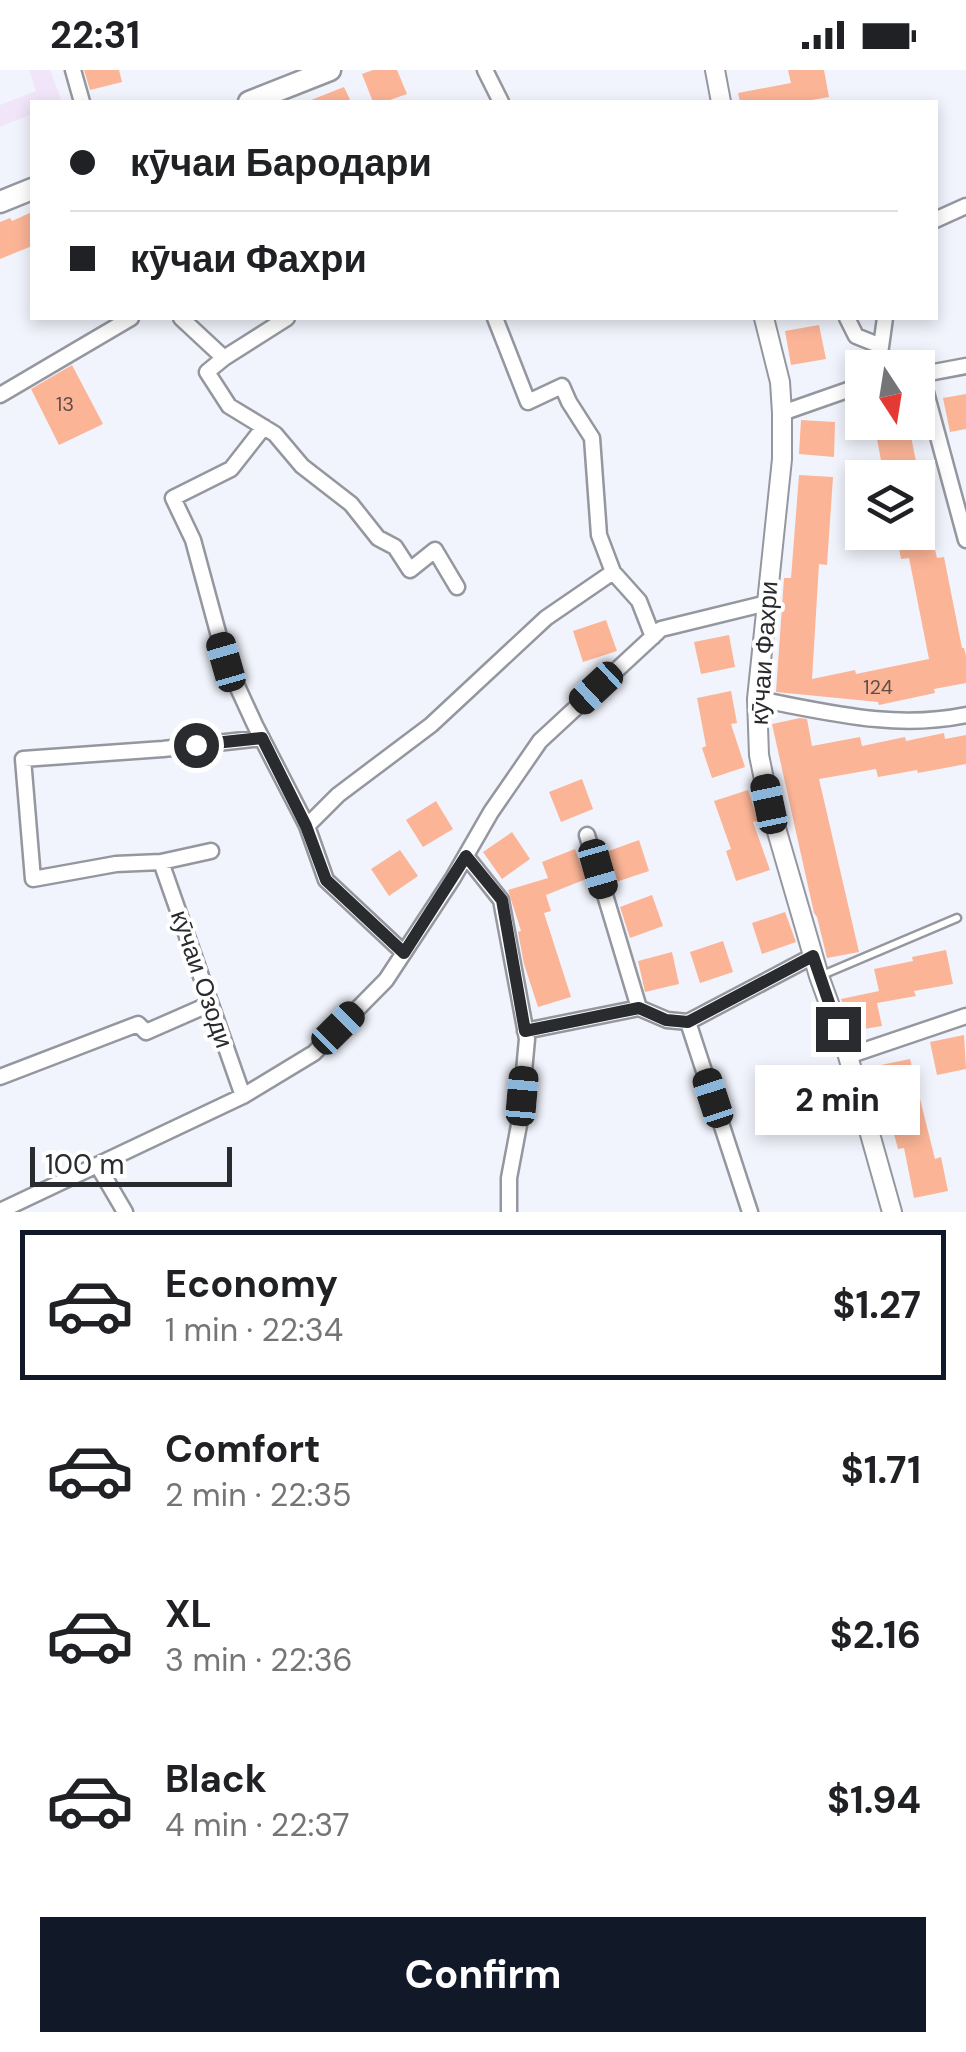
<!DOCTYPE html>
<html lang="en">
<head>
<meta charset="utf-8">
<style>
  body { margin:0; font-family:"DM Sans",sans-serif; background:#f2f2f2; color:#202124; height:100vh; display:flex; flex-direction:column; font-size:38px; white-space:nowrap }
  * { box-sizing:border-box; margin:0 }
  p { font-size:32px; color:#757577 }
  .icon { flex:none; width:55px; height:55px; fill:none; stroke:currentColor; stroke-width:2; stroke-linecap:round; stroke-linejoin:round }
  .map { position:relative; height:1142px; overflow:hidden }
  .drawer { display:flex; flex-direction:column; background:#fff; flex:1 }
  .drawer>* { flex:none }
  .top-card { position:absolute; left:30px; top:30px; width:908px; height:220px; border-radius:0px; box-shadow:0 5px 15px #0003; display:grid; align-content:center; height:220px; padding:0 40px; background:#fff }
  .needle { width:65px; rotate:168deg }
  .fabs { position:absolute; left:845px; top:280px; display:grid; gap:20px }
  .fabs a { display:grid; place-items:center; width:90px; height:90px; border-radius:0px; background:#fff; box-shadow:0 5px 15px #0003; font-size:50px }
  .scale { position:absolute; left:30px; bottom:25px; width:202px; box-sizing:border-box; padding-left:10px; border:5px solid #2a2b2e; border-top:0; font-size:28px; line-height:35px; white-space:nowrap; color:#2a2b2e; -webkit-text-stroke:8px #fff; paint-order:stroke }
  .end { position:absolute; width:45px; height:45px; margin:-22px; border:12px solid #2a2b2e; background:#fff; box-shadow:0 0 0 5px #fff }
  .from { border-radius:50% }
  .bubble { position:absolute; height:70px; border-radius:0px; background:#fff; box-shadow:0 5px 15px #0003; font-size:32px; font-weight:700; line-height:70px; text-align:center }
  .car { position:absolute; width:30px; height:60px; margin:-30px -15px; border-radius:12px; box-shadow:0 0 8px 2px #0007; background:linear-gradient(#222 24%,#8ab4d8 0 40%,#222 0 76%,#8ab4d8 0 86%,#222 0) }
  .top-card b { display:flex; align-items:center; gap:35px; height:95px; font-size:38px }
  .top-card b+b { border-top:2px solid #e0e0e0 }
  .top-card i { width:25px; height:25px; background:#202124 }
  ul { padding:18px 0 0; list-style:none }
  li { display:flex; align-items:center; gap:30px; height:150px; margin:0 20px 15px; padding:0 20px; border:5px solid transparent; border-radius:0px }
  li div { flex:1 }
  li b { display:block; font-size:38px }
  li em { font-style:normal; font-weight:700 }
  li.selected { border-color:#111827 }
  li>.icon { width:90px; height:90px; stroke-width:1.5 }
  .primary-button { display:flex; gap:20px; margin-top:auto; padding:20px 40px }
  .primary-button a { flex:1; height:115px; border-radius:0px; background:#111827; color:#fff; font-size:40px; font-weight:700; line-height:115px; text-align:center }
  .status { display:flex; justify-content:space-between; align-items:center; height:70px; padding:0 50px; background:#fff; direction:ltr }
  .status svg { height:28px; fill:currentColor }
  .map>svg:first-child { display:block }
</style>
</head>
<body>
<div class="status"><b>22:31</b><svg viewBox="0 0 49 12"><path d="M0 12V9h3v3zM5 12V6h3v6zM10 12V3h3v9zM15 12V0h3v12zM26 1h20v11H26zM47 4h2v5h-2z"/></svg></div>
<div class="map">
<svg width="966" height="1142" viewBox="0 0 966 1142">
  <rect width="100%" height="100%" fill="#f2f4fd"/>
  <!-- education -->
  <path fill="#f1e5fa" d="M 29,0 L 50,0 L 62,32 L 32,32 L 32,44 L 0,57 L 0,35 L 36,21 Z"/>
  <!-- building -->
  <path fill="#fbb496" d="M 84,0 L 119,0 L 122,12 L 90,20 Z
    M 373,0 L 397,0 L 407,24 L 384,32 L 373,32 L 362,4 Z
    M 788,0 L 824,0 L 829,27 L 801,32 L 740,32 L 738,23 L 791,13 Z
    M 344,17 L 351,32 L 306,32 Z
    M 32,142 L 32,176 L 0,189 L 0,152 L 10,148 L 12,151 Z
    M 819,255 L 826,289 L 791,295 L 785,261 Z
    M 72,295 L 103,354 L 59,375 L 31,319 Z
    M 966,324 L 966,359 L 950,362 L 943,328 Z
    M 801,350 L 835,352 L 834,387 L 799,384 Z
    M 874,352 L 908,352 L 918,401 L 884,407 Z
    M 799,405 L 833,407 L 827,495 L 819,494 L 812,609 L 855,600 L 856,604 L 929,589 L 909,488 L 901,489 L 896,462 L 918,462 L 918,422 L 922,422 L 937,488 L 944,487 L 962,578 L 964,578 L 966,586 L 966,613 L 934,619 L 935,623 L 879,635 L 878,632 L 776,622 L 784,508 L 791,508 Z
    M 606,550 L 617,581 L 583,592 L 573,561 Z
    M 729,565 L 735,597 L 701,604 L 694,572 Z
    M 731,621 L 737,653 L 731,654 L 745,697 L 712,708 L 702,678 L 706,676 L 697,628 Z
    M 800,648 L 807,649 L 812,676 L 860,667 L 862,676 L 905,667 L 906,671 L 944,663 L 945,669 L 966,665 L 966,694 L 918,703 L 917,700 L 878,707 L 876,699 L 819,709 L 859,882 L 827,888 L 817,847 L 814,843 L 772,654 Z
    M 582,709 L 593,739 L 561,752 L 549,722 Z
    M 748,720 L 758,751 L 753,752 L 770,800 L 736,811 L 726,781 L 731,779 L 714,731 Z
    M 436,731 L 453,759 L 423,777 L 406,750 Z
    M 512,762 L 530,789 L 502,809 L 483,782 Z
    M 639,770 L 649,801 L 616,812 L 606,782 Z
    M 575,779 L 586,809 L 546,825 L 551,841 L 544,843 L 571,927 L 538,937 L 524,894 L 518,862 L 521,861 L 508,820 L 548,808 L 542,792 Z
    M 400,780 L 418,806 L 389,826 L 371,799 Z
    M 652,825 L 663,856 L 630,868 L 620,837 Z
    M 785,842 L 796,872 L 762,884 L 752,853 Z
    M 723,871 L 733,902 L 700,913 L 690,882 Z
    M 946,880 L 953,914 L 914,921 L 916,926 L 877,933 L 882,956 L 852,961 L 841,929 L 879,921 L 874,899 L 913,891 L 912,887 Z
    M 672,882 L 679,914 L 645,922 L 638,891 Z
    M 964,965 L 966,999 L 937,1005 L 930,972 Z
    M 910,989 L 935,1089 L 941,1087 L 948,1121 L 914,1128 L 904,1078 L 898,1079 L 876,996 Z"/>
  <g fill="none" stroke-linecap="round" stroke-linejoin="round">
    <defs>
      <path id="service" d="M 820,906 L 957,848"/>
      <path id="minor" d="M 73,0 L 82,32
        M 485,0 L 501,32
        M 935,150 L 966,136
        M 181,248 L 224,288 L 287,248
        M 495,248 L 528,332 L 562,316 L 569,332 L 592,368 L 599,465 L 613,502 L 639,531 L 653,567
        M 847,248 L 856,266 L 881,276
        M 224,288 L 207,302 L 229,336 L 275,364 L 302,396 L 351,434 L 378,468 L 395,477 L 410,500 L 435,480 L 457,517
        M 878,298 L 885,248
        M 921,304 L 966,470
        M 918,305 L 966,296
        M 0,325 L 131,248
        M 782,343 L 862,315
        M 264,357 L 231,399 L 173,428 L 193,470 L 226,592 L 255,655 L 307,756 L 326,810 L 404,883
        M 757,629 C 828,642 894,660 966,645
        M 307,756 L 338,725 L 431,655 L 546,548 L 613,502
        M 587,765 L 639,938
        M 211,781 L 161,792 L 116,794 L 33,809 L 23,689 L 163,679 L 262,668
        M 466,786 L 501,830 L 527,969 L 519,1055 L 509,1108 L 509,1142
        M 161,792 L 243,1026
        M 688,952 L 750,1142
        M 525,961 L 639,938 L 667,950 L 688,952 L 813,886
        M 848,986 L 966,946
        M 0,1007 L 138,954 L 146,962 L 210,934
        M 98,1096 L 125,1142
        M 0,1141 L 243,1026 L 314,983 L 386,910 L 453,808 L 491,742 L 540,671 L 661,559 L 767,533"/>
      <path id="tertiary" d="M 715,0 L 721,32
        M 764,248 L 780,312 L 782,343 L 782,389 L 757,629 L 759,685 L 769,734 L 819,906 L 848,986 L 892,1142"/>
      <path id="secondary" d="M 249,32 L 330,0
        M 0,132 L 32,119"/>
    </defs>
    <!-- service casing -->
    <use href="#service" stroke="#95979f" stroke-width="11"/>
    <!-- minor casing -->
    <use href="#minor" stroke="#95979f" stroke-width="19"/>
    <!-- tertiary casing -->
    <use href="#tertiary" stroke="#95979f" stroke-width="22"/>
    <!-- secondary casing -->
    <use href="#secondary" stroke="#95979f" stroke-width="25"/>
    <!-- service -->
    <use href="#service" stroke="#fff" stroke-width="6"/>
    <!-- minor -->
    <use href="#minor" stroke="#fff" stroke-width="14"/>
    <!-- tertiary -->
    <use href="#tertiary" stroke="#fff" stroke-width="18"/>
    <!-- secondary -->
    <use href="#secondary" stroke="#fff" stroke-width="20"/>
  </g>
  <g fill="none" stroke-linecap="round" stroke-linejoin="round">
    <!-- route -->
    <path stroke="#2a2b2e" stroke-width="12" d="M 196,675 L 262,668 L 306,756 L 326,810 L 404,883 L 466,786 L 502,830 L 525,961 L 639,938 L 666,950 L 688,952 L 813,886 L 838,959"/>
  </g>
  <g text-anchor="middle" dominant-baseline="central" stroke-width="8" stroke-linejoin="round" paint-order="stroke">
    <!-- number labels -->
    <g font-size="20" fill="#5e4d48">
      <text x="65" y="334">13</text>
      <text x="878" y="617">124</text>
    </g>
    <!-- street labels -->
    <g font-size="25" fill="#2a2b2e" stroke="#fff">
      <text transform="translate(764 583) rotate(-86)">кӯчаи Фахри</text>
      <text transform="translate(202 909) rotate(71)">кӯчаи Озоди</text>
    </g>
  </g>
</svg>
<div class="fabs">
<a><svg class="needle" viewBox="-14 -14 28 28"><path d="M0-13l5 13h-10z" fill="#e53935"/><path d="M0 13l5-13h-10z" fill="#757577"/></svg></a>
<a><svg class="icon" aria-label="layers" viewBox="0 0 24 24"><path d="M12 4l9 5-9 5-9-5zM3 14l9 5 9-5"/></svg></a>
</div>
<div class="scale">100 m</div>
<i class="end from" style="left:196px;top:675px"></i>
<i class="end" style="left:838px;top:959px"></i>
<div class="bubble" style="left:755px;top:995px;width:165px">2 min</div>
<i class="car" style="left:226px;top:592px;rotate:344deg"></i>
<i class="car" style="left:596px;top:618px;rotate:227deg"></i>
<i class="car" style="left:769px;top:734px;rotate:348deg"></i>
<i class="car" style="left:598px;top:799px;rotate:164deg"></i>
<i class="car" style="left:338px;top:958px;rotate:45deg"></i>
<i class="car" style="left:522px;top:1026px;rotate:5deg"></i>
<i class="car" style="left:713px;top:1028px;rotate:342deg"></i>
<div class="top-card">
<b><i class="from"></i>кӯчаи Бародари</b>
<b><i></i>кӯчаи Фахри</b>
</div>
</div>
<section class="drawer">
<ul>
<li class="selected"><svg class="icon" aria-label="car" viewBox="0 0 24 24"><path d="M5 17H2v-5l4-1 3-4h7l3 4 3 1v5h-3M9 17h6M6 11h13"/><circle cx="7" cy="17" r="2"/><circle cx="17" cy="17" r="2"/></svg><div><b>Economy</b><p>1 min · 22:34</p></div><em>$1.27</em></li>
<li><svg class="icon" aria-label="car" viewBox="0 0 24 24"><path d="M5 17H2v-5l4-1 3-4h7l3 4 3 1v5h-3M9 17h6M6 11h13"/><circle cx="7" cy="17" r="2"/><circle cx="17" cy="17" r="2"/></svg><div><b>Comfort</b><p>2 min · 22:35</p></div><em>$1.71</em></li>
<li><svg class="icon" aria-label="car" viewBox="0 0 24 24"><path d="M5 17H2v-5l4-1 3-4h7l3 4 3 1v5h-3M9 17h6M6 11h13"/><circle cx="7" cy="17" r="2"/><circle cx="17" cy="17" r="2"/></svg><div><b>XL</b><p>3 min · 22:36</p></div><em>$2.16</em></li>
<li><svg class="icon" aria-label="car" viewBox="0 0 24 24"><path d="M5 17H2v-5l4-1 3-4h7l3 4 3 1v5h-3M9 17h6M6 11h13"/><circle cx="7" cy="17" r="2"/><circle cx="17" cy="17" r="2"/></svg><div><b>Black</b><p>4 min · 22:37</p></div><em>$1.94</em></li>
</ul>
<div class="primary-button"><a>Confirm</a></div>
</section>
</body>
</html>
